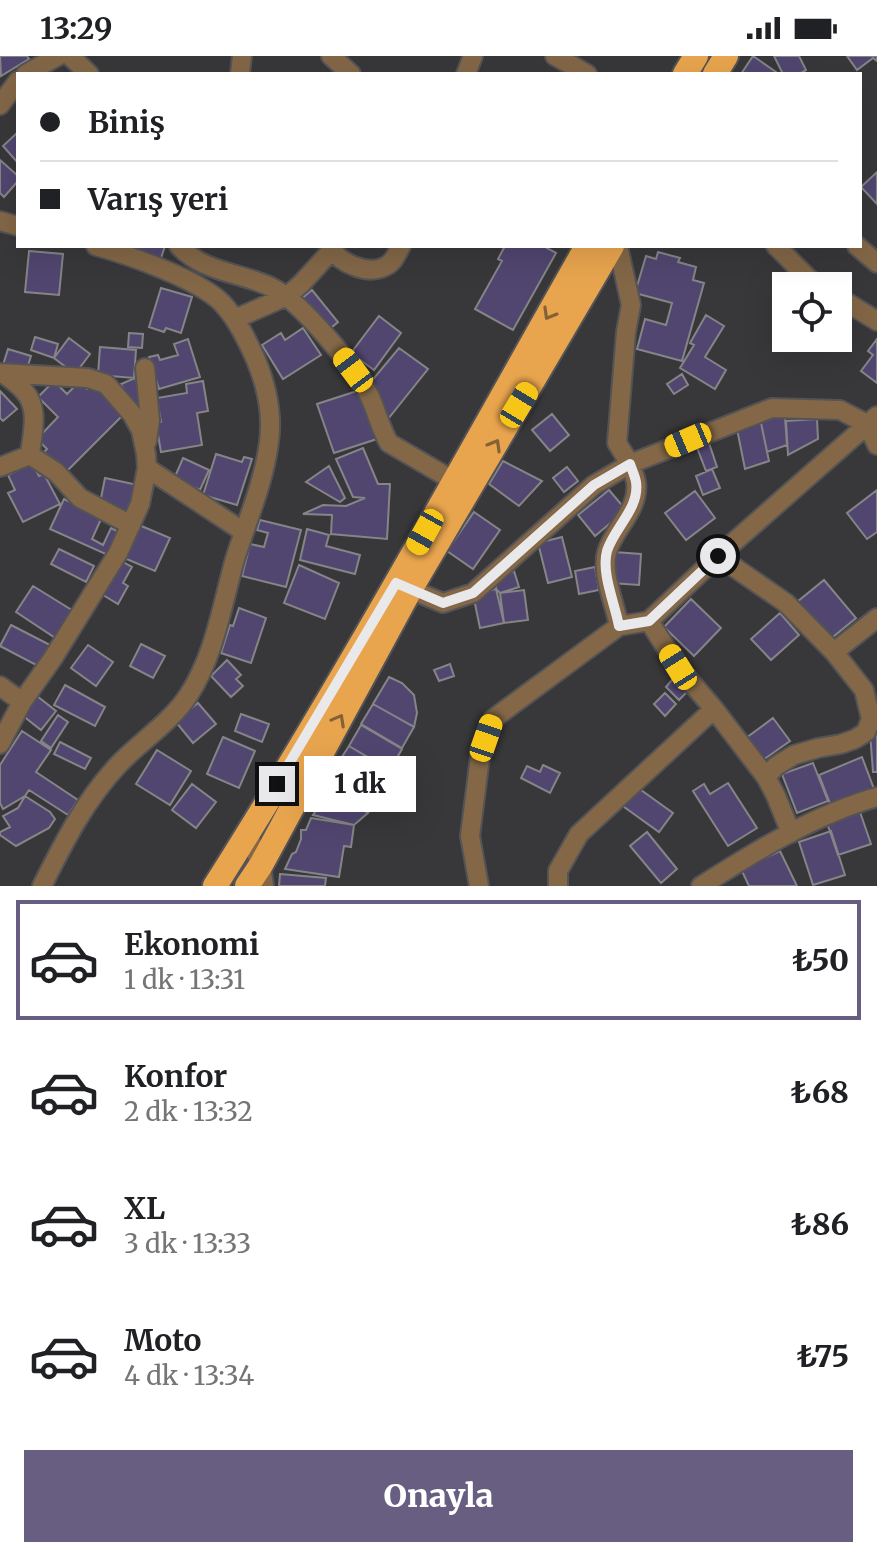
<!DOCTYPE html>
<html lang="tr">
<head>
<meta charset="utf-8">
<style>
  body { margin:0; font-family:Merriweather,serif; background:#f6f6f6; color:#202124; height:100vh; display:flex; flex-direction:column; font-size:30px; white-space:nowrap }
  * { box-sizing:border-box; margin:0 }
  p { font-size:26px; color:#757577 }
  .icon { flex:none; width:44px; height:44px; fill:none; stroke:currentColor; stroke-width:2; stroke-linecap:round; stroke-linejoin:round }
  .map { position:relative; height:830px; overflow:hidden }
  .panel { display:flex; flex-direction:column; background:#fff; flex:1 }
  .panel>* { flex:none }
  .banner { position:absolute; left:16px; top:16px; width:846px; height:176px; border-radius:0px; box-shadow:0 8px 32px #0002; display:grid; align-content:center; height:176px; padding:0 24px; background:#fff }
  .controls { position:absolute; left:772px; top:216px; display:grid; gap:16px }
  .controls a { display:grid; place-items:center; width:80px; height:80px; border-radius:0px; background:#fff; box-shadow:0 8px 32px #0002; font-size:40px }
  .end { position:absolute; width:36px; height:36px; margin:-18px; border:10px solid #e9e9eb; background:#111; box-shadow:0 0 0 4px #111 }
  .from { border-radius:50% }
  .bubble { position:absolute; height:56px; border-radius:0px; background:#fff; box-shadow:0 8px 32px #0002; font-size:26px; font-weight:800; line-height:56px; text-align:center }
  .car { position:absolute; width:24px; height:48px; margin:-24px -12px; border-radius:10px; box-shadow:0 0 6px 2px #0007; background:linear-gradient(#f5c518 24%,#345 0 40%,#f5c518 0 76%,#345 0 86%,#f5c518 0) }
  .banner b { display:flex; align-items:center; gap:28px; height:76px; font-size:30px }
  .banner b+b { border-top:2px solid #e0e0e0 }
  .banner i { width:20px; height:20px; background:#202124 }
  ul { padding:14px 0 0; list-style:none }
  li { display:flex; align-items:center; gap:24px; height:120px; margin:0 16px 12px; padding:0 8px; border:4px solid transparent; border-radius:0px }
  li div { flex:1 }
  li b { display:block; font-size:30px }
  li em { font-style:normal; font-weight:800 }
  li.on { border-color:#675e82 }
  li>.icon { width:72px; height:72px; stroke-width:1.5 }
  .primary-button { display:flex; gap:16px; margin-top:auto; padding:16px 24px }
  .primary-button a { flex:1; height:92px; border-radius:0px; background:#675e82; color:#fff; font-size:32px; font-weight:800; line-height:92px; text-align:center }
  .status { display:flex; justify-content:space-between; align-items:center; height:56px; padding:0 40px; background:#fff; direction:ltr }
  .status svg { height:22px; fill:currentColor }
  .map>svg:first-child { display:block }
</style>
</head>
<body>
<div class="status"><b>13:29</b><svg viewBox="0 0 49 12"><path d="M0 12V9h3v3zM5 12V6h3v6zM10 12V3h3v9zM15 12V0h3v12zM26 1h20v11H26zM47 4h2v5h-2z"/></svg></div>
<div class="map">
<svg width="877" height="830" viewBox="0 0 877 830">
  <rect width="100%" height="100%" fill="#38373a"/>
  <!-- building -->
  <path fill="#514670" stroke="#858588" stroke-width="2" d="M 0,0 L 27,0 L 29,3 L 1,20 Z
    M 753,0 L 776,16 L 778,18 L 741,18 Z
    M 774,0 L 799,0 L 806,14 L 799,18 L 783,18 Z
    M 847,0 L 877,0 L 877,5 L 873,2 L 857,14 Z
    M 18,76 L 18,107 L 3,90 Z
    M 0,104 L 18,120 L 18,125 L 4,141 L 0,137 Z
    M 877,116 L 877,148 L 861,131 Z
    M 139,190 L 165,190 L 160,205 L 136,197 Z
    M 505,190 L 549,190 L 547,192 L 556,197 L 513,274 L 475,253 L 502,205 L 498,203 Z
    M 29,195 L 63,198 L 59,239 L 25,236 Z
    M 658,196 L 680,202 L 678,206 L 696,211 L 693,224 L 704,227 L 682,305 L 637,293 L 645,263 L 666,269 L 672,247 L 635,237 L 646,200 L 656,203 Z
    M 161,232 L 192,241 L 181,277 L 166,272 L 164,276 L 149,271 Z
    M 312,234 L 338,266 L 326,276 L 300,244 Z
    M 706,259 L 724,270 L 705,301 L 726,314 L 715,333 L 680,312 L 694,289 L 690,287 Z
    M 379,260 L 401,277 L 374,314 L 351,297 Z
    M 303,272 L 321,299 L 283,323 L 262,289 L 281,277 L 285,284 Z
    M 129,277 L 143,278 L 142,292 L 128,291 Z
    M 35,281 L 58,288 L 54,302 L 31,294 Z
    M 69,282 L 90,298 L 75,318 L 54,302 Z
    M 188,283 L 200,321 L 159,333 L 149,301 L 158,299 L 160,304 L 178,299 L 174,288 Z
    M 877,283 L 877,327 L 861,315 L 873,299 L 868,295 Z
    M 100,291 L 136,294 L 134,322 L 98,319 Z
    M 399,292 L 428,313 L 388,363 L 369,328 Z
    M 8,293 L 31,300 L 26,316 L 3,309 Z
    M 682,318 L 688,329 L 674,338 L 667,328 Z
    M 135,322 L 147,349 L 132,355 L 121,328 Z
    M 96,324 L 127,355 L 65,417 L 44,396 L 47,393 L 37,383 L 58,361 L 38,341 L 54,325 L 67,338 L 79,326 L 87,333 Z
    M 203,325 L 208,355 L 197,357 L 202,389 L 161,396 L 156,367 L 161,366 L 157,342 L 187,337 L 186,328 Z
    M 360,334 L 377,383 L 334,397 L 317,348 Z
    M 0,335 L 17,353 L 3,365 L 0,362 Z
    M 552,358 L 569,379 L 550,395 L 532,374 Z
    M 785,361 L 787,389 L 767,396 L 760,362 Z
    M 760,362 L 769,405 L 745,413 L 737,373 Z
    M 817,363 L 818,383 L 788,399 L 786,365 Z
    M 708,384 L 717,411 L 706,415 L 696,389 Z
    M 363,392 L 378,428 L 390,428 L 387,483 L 331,478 L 332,459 L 303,458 L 323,449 L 346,450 L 365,442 L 353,441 L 336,403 Z
    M 216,398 L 242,406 L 244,401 L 252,403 L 237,449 L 203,439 Z
    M 183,402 L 209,414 L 200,434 L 174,423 Z
    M 503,405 L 542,425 L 519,450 L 489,428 Z
    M 32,407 L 39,420 L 44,418 L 60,448 L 23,466 L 8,437 L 15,434 L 8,419 Z
    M 329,410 L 345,442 L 340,446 L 306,426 Z
    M 567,411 L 578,425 L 564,436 L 553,422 Z
    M 712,413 L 720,432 L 703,439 L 696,420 Z
    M 105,422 L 138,429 L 133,458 L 99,452 Z
    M 609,434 L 626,454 L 595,480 L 578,459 Z
    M 877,434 L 877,476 L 867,483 L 847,457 Z
    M 695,435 L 715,462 L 686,484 L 665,457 Z
    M 64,443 L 102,461 L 92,483 L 103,489 L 111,472 L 121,477 L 110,500 L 50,473 Z
    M 474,456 L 500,474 L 473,513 L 447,495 Z
    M 260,464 L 301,474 L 286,531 L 242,520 L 250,488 L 264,491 L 268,477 L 257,474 Z
    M 139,469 L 170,482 L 155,515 L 124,502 Z
    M 307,473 L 329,479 L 326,490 L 360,499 L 355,518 L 300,504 Z
    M 562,481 L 572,521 L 548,527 L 538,487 Z
    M 59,493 L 94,510 L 86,526 L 51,508 Z
    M 614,496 L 641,498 L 639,529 L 611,527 Z
    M 123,506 L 132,511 L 123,527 L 128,530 L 118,548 L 103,539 Z
    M 299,509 L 339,527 L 325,563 L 284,547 Z
    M 595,511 L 599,534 L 579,538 L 575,515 Z
    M 514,515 L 519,531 L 500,537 L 496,533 L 496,522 Z
    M 824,524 L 856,562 L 828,585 L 797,546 Z
    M 33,530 L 75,556 L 57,583 L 16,556 Z
    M 496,533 L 504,567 L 480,572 L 473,538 Z
    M 524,534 L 528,564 L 504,567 L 500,537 Z
    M 691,543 L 721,572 L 694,600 L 664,571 Z
    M 239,552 L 266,562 L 251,607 L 221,597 L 230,569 L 233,570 Z
    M 780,557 L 799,579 L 771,604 L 751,583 Z
    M 11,569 L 50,589 L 38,610 L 0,590 Z
    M 141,588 L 165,600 L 153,622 L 130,610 Z
    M 88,589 L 113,606 L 96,630 L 71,612 Z
    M 227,604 L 241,619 L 236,623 L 243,630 L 231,641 L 211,620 Z
    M 450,608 L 454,620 L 439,625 L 434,614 Z
    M 676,619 L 688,635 L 679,644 L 666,631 Z
    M 389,621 L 402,627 L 414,639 L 417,657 L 414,671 L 373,648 Z
    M 65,629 L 105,651 L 95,670 L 54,649 Z
    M 665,637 L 676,648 L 665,660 L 654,648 Z
    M 37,640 L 56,655 L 41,674 L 22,659 Z
    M 198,647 L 216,668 L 193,687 L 175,665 Z
    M 373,648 L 414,671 L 402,692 L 361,668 Z
    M 241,658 L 269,668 L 262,686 L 235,675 Z
    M 58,659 L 68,666 L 51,692 L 41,685 Z
    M 773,662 L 790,685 L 763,704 L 746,682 Z
    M 361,669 L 402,693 L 390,714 L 349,690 Z
    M 22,675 L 51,694 L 36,716 L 78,744 L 68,759 L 29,734 L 25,740 L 50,756 L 55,763 L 49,772 L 16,790 L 0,779 L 0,776 L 10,771 L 3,760 L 18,752 L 25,740 L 3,753 L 0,747 L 0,709 Z
    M 877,675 L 877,716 L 873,716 L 870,676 Z
    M 223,681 L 255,695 L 239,732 L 207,718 Z
    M 60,686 L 91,702 L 85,713 L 54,698 Z
    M 349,690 L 389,714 L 377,734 L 336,710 Z
    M 157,694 L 191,715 L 170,749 L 136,728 Z
    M 862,701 L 874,733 L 831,750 L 819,719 Z
    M 813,707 L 828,745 L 797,757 L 782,718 Z
    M 543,709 L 560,717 L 550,737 L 521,722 L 527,710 L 540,716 Z
    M 339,712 L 380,736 L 368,757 L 327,733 Z
    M 728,727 L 757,772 L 728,790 L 693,735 L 704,728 L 710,738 Z
    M 192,728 L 216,746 L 196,772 L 172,754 Z
    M 634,729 L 673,757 L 659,776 L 620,748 Z
    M 329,734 L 368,757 L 354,769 L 313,759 Z
    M 859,753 L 871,788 L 838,799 L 826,764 Z
    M 311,762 L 354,769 L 351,791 L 344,790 L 339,821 L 285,813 L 292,798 L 296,796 L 301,783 L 301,774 L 306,774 Z
    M 831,775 L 845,819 L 813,829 L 799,786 Z
    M 647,776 L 677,813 L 661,827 L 630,790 Z
    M 780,795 L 797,830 L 749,830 L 741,813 Z
    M 280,818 L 326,822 L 325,830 L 279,830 Z"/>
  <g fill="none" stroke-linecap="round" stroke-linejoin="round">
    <defs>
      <path id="street" d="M 70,0 L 89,18
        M 331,0 L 351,18
        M 555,0 L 587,18
        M 26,18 L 58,0
        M 240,18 L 242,0
        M 466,18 L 473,0
        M 0,49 L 18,25
        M 0,165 L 18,170
        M 179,190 C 204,217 241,216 273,232 C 301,246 357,313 370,341 C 377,356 380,372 389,387 L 454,425
        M 330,190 C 338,207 368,220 386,210 C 394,206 397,197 401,190
        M 776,190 L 810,224 L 820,230
        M 857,190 L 877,207
        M 838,241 L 877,265
        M 235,263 L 287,240 L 301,228 L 332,194
        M 145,312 L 150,364 L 147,385
        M 0,317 L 88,322 L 106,328 L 132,358 L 141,374 L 146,398 L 147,412 L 140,448 L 118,497 L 53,602 L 22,646 L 0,630
        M 4,318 C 11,323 19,329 24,335 C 40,352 32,378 30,399
        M 0,411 L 30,399 L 56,416 L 80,442 L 131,469
        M 147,412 L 244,476
        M 718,500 L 786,547 L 834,596 L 864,634 L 871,663 L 866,676 L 855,683 L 841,688 L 818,692 L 794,699 L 776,710 L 766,721
        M 400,529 L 443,547 L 473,537 L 594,429 L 630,408 L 617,387 L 626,276 L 631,249 L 618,190
        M 649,565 L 678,611 L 714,653 L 766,721 L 776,740 L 791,777
        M 619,570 C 615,548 601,517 607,496 C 614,472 640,453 636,426 C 635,420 632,414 630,408 L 772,352 L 840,354 L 867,368 L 877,389
        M 834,596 L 877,562
        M 0,688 L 22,646
        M 248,778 L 261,809 L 264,830
        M 42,830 C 64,786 85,744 119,708 C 141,685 171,666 188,640 C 215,599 222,549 235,503 C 247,465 264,426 269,386 C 273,357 267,331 256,304 C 247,284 237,263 222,247 C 198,223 129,199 96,190
        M 479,830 L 470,780 L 480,701 L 493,663 L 619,570 L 649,565 L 718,500 L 877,360
        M 558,830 L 558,815 L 579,778 L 714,653
        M 701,830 C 756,795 814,759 877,741"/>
      <path id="highway" d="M 685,18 L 696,0
        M 715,18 L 726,0
        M 215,830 C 347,621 465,405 587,190
        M 247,830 L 261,809 L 410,534 L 612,190"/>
    </defs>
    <!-- street casing -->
    <use href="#street" stroke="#545356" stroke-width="22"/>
    <!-- highway casing -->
    <use href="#highway" stroke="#545356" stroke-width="28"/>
    <!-- street -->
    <use href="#street" stroke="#836747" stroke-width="18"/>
    <!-- highway -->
    <use href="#highway" stroke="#e9a54e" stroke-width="24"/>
  </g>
  <!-- one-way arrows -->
  <defs><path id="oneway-chevron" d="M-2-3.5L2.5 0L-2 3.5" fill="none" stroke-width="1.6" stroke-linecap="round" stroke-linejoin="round" transform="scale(2)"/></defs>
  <g stroke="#846237">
    <use href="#oneway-chevron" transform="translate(549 258) rotate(120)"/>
    <use href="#oneway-chevron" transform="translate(495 389) rotate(-60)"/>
    <use href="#oneway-chevron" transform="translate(339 664) rotate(-61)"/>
  </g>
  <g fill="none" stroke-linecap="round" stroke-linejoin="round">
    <!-- route -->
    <path stroke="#e9e9eb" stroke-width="10" d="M 277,728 L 396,527 L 443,547 L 473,537 L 594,429 L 630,408 C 632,414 635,420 636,426 C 640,452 614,472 607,495 C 601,517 615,548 619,570 L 649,565 L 718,500"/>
  </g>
</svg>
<div class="controls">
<a><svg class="icon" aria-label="locate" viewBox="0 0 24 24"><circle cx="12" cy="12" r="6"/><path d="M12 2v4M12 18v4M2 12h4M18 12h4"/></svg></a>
</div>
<i class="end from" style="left:718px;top:500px"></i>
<i class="end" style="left:277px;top:728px"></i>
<div class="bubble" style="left:304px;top:700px;width:112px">1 dk</div>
<i class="car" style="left:353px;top:314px;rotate:323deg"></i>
<i class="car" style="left:519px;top:349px;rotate:31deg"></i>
<i class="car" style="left:688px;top:384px;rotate:247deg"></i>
<i class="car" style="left:425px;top:476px;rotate:209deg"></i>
<i class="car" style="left:678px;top:611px;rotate:328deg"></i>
<i class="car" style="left:486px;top:682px;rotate:19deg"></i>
<div class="banner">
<b><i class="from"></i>Biniş</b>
<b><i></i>Varış yeri</b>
</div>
</div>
<section class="panel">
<ul>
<li class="on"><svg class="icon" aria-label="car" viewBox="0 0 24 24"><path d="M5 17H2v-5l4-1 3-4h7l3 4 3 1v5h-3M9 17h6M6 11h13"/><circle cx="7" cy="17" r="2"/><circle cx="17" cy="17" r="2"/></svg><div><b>Ekonomi</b><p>1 dk · 13:31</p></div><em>₺50</em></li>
<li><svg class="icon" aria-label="car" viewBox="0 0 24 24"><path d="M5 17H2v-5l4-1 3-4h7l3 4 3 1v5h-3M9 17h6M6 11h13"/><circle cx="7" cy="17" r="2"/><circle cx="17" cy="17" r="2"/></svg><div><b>Konfor</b><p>2 dk · 13:32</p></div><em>₺68</em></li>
<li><svg class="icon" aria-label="car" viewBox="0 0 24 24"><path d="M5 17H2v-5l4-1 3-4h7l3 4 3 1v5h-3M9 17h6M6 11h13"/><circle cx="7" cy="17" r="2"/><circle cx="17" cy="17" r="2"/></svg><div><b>XL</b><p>3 dk · 13:33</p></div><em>₺86</em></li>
<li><svg class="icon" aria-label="car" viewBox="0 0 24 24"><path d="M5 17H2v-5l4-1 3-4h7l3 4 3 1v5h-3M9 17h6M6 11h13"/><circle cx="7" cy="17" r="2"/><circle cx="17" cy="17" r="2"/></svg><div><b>Moto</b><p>4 dk · 13:34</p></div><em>₺75</em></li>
</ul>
<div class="primary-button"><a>Onayla</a></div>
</section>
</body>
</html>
